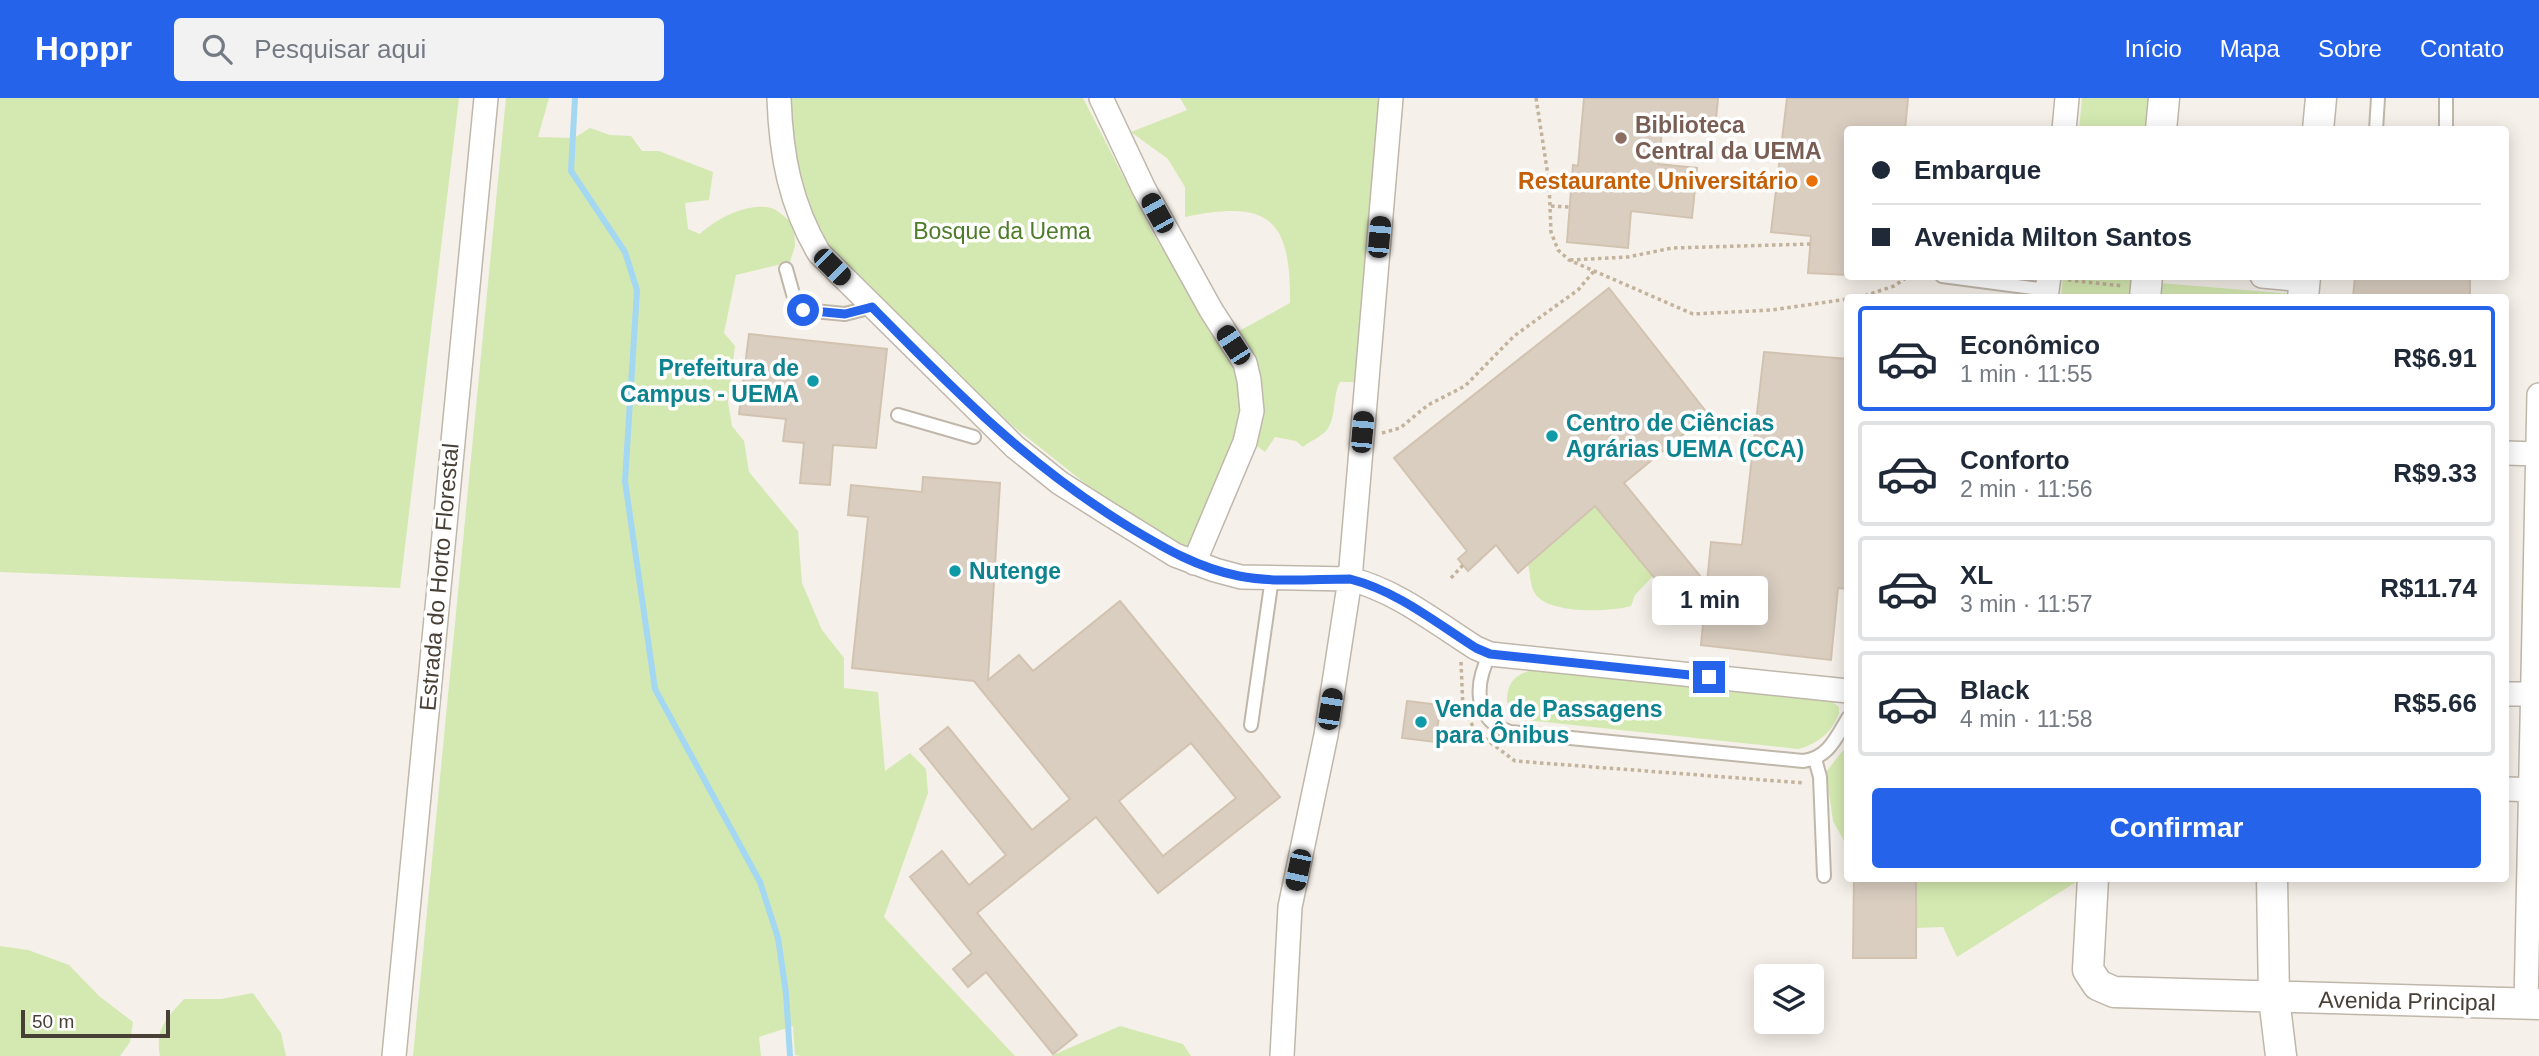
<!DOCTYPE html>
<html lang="pt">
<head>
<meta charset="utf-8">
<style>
  body { margin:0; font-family:Helvetica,sans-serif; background:#f2f2f3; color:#1f2937; height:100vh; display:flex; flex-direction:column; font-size:26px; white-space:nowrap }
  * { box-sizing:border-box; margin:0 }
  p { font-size:23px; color:#747a83 }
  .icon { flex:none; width:38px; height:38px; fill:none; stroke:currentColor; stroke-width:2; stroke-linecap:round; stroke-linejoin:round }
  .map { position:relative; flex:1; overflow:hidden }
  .side { position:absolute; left:1844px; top:196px; width:665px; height:588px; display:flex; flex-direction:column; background:#fff; border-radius:7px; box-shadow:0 4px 18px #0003 }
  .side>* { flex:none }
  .banner { position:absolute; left:1844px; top:28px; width:665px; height:154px; border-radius:7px; box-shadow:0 4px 18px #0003; display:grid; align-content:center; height:154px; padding:0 28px; background:#fff }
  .fabs { position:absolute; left:1754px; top:866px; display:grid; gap:14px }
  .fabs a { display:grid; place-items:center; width:70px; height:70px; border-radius:7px; background:#fff; box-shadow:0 4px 18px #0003; font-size:35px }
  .scale { position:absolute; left:21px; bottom:18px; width:149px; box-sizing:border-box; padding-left:7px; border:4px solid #484037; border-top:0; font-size:19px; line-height:24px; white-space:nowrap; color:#484037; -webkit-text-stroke:5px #fff; paint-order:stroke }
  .end { position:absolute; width:32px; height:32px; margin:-16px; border:9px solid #2563eb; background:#fff; box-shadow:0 0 0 4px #fff }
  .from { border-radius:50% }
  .bubble { position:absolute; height:49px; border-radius:7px; background:#fff; box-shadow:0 4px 18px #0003; font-size:23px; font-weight:700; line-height:49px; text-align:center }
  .car { position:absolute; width:21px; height:42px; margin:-21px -10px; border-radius:9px; box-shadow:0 0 5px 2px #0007; background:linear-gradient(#222 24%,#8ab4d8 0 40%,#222 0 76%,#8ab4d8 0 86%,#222 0) }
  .banner b { display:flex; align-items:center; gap:24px; height:66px; font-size:26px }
  .banner b+b { border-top:2px solid #e0e1e3 }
  .banner i { width:18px; height:18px; background:#1f2937 }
  ul { padding:12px 0 0; list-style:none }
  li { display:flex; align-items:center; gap:21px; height:105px; margin:0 14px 10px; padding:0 14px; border:4px solid #e0e1e3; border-radius:7px }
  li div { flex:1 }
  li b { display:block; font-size:26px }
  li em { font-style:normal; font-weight:700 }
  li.on { border-color:#2563eb }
  li>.icon { width:63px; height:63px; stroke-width:1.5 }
  .button { display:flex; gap:14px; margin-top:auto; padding:14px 28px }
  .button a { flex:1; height:80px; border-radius:7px; background:#2563eb; color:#fff; font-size:28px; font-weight:700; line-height:80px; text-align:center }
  header { display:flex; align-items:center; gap:42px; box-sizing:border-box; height:98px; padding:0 35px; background:#2563eb; color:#fff }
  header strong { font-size:33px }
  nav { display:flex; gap:38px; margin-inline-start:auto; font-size:24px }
  .search { width:490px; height:63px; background:#f2f2f3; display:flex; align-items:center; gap:18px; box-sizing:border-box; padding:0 24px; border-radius:7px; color:#747a83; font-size:26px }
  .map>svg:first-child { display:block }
</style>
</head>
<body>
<header>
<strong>Hoppr</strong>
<div class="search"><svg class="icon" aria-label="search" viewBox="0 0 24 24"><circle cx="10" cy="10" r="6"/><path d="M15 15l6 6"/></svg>Pesquisar aqui</div>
<nav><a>Início</a><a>Mapa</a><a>Sobre</a><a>Contato</a></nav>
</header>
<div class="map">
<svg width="2539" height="958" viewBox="0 0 2539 958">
  <rect width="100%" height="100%" fill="#f5f0e9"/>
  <!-- green -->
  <path fill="#d4e9b1" d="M 0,0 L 459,0 L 400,490 L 0,474 Z
    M 506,0 L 549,0 L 538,39 L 574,40 L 590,30 L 610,37 L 631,38 L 642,53 L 659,53 L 713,74 L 709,102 L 685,105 L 688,131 L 700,136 C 716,121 747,104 771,110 C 779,112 787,122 794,126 L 795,148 L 790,164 L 736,177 L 724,235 L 735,248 L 728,304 L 732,328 L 744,343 L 749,374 L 798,433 L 802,485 L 822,532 L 844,560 L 844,590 L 878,594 L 885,673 L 910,655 L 926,671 L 928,695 L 884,819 L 1015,958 L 800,958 L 795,957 L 793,928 L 759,939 L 761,958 L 413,958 Z
    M 790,0 L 1083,0 L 1152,134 L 1230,259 L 1244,294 L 1246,327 L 1189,450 L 1120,413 L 1009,325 L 819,140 L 796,84 Z
    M 1180,0 L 1380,0 L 1354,284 L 1340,284 C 1332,298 1337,320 1326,333 C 1320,339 1309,344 1303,349 L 1296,343 L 1275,339 L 1265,354 L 1257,348 C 1267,298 1261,278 1239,233 L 1290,205 C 1291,119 1268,102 1185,119 L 1185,89 L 1168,61 L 1131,34 L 1187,12 Z
    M 2082,0 L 2150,0 L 2147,31 L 2079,32 Z
    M 2063,179 L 2134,179 L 2133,199 L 2061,200 Z
    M 2159,185 L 2293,196 L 2293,200 L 2158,200 Z
    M 1595,408 L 1653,478 L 1635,497 L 1631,508 C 1610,514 1546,517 1534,494 C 1530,486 1530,474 1528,466 Z
    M 1542,570 L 1833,604 L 1839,609 L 1839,615 C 1833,634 1816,647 1798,651 L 1526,622 L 1507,604 C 1507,579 1520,574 1542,570 Z
    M 1848,646 L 1848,750 L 1833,723 L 1826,674 Z
    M 1916,781 L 2081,781 L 1957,859 L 1943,829 L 1916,830 Z
    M 0,848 L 28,852 L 69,867 L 99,898 L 133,924 L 130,944 L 120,958 L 0,958 Z
    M 253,895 L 281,935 L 286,958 L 160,958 C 155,930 166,921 184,901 L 221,901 Z
    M 1120,928 L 1183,946 L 1191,958 L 1051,958 Z"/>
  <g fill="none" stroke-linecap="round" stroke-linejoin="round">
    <!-- stream -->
    <path stroke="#a4d7f2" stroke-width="6" d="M 575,0 L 571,73 L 625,154 L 637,192 L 625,383 L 655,591 L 760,784 L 778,840 L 786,895 L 790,958"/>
  </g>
  <!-- building -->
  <path fill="#dacec1" stroke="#d2c3b1" stroke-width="2" fill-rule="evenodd" d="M 1584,0 L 1718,0 L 1716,21 L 1664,17 L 1658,66 L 1697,70 L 1692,120 L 1631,113 L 1628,150 L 1567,144 L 1573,67 L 1578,68 Z
    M 1787,0 L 1908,0 L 1905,32 L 1848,32 L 1848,177 L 1808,175 L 1811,138 L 1771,134 Z
    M 2355,178 L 2470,178 L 2470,200 L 2353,200 Z
    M 1609,190 L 1708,316 L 1624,385 L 1701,479 L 1676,506 L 1595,408 L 1518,475 L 1496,447 L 1468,473 L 1458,461 L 1467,453 L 1394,360 Z
    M 749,236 L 887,251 L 876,350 L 833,347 L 830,387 L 800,385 L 804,345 L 783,343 L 786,321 L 739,316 Z
    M 1764,254 L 1848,261 L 1848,491 L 1838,490 L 1831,562 L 1701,547 L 1711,444 L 1742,447 Z
    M 923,379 L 1000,385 L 988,582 L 1019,557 L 1033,573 L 1120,503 L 1280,699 L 1158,795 L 1096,719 L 977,815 L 1077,937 L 1053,956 L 986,874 L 968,889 L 953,871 L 972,855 L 910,779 L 942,753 L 969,787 L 1006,757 L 920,651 L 948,629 L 1032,732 L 1070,701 L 974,583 L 852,570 L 868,419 L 848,417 L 851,387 L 922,394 ZM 1191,645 L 1236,700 L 1163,758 L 1119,703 Z
    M 1407,603 L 1441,607 L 1435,644 L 1402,640 Z
    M 1854,780 L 1916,780 L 1916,860 L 1853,860 Z"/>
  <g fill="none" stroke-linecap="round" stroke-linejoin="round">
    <defs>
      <path id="service" d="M 2376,32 L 2378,0
        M 2446,32 L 2446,0
        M 786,171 L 795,203 L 803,212 L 845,216 L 872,209
        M 1942,178 L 2047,192
        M 898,317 L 974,339
        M 1490,556 C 1475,585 1472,621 1510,634 L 1803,663 C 1828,660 1836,640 1848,620
        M 1251,627 L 1272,480
        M 1815,661 L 1820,679 L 1824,778"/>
      <path id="minor" d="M 779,0 C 781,57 790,106 819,155 L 1015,349 L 1060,385 L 1109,416 L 1175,457 L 1215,472 L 1241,479 L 1350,481 C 1397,493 1435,524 1476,550 L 1490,556 L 1848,593
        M 1101,0 L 1144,91 L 1211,212 L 1245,265 L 1249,282 L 1252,313 L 1245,344 L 1194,465
        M 2064,32 L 2067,0
        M 2262,178 L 2304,182
        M 2046,200 L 2049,178
        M 2506,355 L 2538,356
        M 2506,596 L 2533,596
        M 2506,691 L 2539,692
        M 2526,906 L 2539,297
        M 394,958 L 486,0
        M 1282,958 L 1290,809 L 1326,637 L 1350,481 L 1391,0"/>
      <path id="tertiary" d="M 2161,32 L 2164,0
        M 2318,32 L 2321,0
        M 2145,200 L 2147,178
        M 2303,200 L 2305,178
        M 2093,780 L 2088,872 L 2098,887 L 2114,894 L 2539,906
        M 2272,780 L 2274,900 L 2281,958"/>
    </defs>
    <!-- service casing -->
    <use href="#service" stroke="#c0b7ab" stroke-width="16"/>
    <!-- minor casing -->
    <use href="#minor" stroke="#c0b7ab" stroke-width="26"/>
    <!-- tertiary casing -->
    <use href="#tertiary" stroke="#c0b7ab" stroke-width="33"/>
    <!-- path -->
    <path stroke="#c3b29c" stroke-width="3.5" stroke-dasharray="3.5 3.5" stroke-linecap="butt" d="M 1536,0 L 1549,84 L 1551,134 L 1558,152 L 1569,162 L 1693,216 L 1771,212 L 1848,201
      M 1551,108 L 1569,109
      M 1570,162 L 1628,159 L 1672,150 L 1810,146
      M 2068,182 L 2123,188
      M 1858,200 L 1894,188 L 1909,178
      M 1382,335 L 1400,330 L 1428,307 L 1465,288 L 1514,238 L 1578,192 L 1594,173
      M 1451,480 L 1463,467
      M 1461,564 L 1463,611 L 1474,630
      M 1479,636 L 1515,663 L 1804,685"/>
    <!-- service -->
    <use href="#service" stroke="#fff" stroke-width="12"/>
    <!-- minor -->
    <use href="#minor" stroke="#fff" stroke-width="23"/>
    <!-- tertiary -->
    <use href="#tertiary" stroke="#fff" stroke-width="30"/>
  </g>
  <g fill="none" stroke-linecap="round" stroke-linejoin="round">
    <!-- route -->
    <path stroke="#2563eb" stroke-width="9" d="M 803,212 L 845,216 L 872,209 C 956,294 1026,366 1129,429 C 1164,450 1198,470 1239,478 C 1274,485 1314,481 1350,481 C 1397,493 1435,524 1476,550 L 1490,556 L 1709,579"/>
  </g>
  <!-- markers -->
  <circle fill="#8d6e63" stroke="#fff" stroke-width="2.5" cx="1621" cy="40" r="7"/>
  <circle fill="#e8710a" stroke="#fff" stroke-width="2.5" cx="1812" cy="83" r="7"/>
  <g fill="#0f9aa8" stroke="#fff" stroke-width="2.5">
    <circle cx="813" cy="283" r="7"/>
    <circle cx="1552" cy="338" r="7"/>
    <circle cx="955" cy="473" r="7"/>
    <circle cx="1421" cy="624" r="7"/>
  </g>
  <g text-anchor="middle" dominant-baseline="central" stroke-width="7" stroke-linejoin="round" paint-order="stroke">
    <!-- education labels -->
    <g font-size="23" font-weight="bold" fill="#785e54" stroke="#fff" text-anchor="start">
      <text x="1635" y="27">Biblioteca<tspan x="1635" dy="26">Central da UEMA</tspan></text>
    </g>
    <!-- food labels -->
    <g font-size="23" font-weight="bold" fill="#c56008" stroke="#fff" text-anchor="end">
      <text x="1798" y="83">Restaurante Universitário</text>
    </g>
    <!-- park labels -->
    <g font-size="23" fill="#4d7c28" stroke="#fff">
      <text x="1002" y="133">Bosque da Uema</text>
    </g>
    <!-- culture labels -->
    <g font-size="23" font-weight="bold" fill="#0d838f" stroke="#fff" text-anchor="start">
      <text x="799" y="270" text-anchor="end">Prefeitura de<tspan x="799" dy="26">Campus - UEMA</tspan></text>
      <text x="1566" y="325">Centro de Ciências<tspan x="1566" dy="26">Agrárias UEMA (CCA)</tspan></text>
      <text x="969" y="473">Nutenge</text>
      <text x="1435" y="611">Venda de Passagens<tspan x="1435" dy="26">para Ônibus</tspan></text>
    </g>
    <!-- street labels -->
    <g font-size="23" fill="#484037" stroke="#fff">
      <text transform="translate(439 479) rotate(-85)">Estrada do Horto Florestal</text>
      <text transform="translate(2407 903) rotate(1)">Avenida Principal</text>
    </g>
  </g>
</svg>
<div class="fabs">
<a><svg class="icon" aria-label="layers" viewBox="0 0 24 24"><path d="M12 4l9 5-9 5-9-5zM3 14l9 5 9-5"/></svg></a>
</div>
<div class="scale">50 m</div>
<i class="end from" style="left:803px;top:212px"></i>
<i class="end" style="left:1709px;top:579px"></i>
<div class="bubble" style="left:1652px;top:478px;width:116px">1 min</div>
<i class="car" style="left:1157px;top:115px;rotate:331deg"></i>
<i class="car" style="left:1379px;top:139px;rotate:5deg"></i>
<i class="car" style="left:832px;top:169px;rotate:135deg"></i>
<i class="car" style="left:1233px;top:247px;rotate:327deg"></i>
<i class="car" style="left:1362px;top:334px;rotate:5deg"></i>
<i class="car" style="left:1330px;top:611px;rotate:9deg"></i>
<i class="car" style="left:1298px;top:772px;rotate:192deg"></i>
<div class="banner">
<b><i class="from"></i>Embarque</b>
<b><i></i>Avenida Milton Santos</b>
</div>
<section class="side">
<ul>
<li class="on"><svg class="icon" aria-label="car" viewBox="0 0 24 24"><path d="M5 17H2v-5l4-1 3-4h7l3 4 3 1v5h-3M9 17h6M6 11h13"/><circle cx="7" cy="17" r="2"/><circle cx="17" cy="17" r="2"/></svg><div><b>Econômico</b><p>1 min · 11:55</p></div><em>R$6.91</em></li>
<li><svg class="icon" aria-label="car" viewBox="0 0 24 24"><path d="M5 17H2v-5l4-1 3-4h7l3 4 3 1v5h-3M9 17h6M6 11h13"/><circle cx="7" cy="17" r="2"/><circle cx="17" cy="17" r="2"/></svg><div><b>Conforto</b><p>2 min · 11:56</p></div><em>R$9.33</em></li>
<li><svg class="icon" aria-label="car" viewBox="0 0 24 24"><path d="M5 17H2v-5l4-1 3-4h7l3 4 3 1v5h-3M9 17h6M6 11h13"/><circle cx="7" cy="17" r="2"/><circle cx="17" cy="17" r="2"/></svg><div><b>XL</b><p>3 min · 11:57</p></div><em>R$11.74</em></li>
<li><svg class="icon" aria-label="car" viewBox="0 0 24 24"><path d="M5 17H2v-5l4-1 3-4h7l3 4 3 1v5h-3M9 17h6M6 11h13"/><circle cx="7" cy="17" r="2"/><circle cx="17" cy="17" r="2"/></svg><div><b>Black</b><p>4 min · 11:58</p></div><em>R$5.66</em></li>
</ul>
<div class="button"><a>Confirmar</a></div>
</section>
</div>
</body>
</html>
